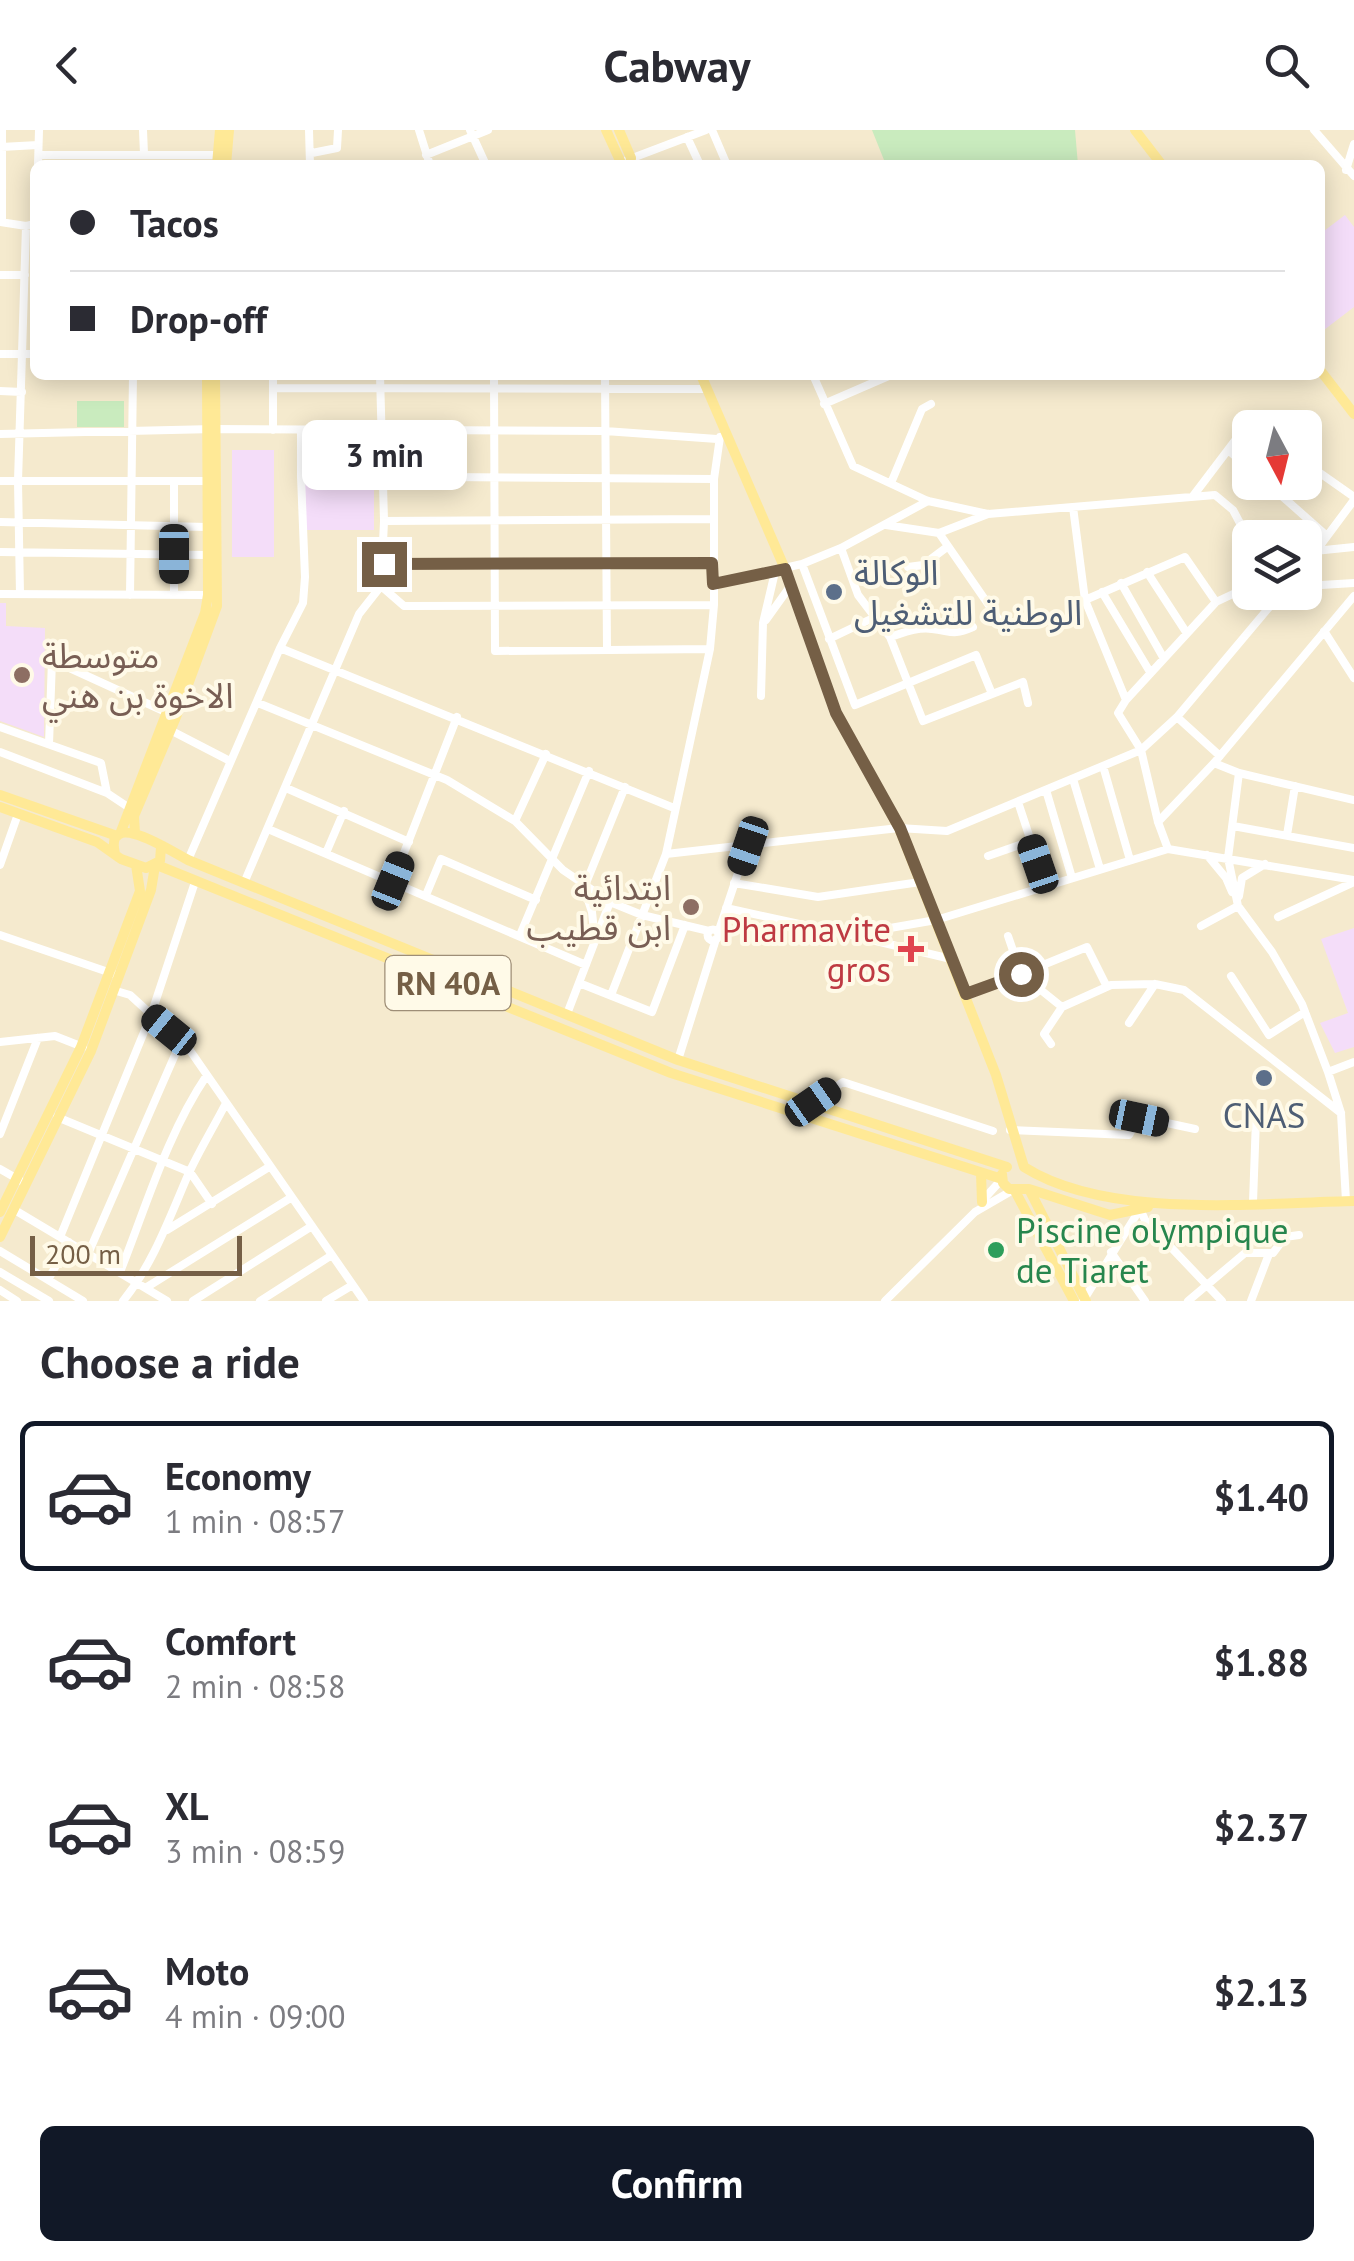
<!DOCTYPE html>
<html lang="en">
<head>
<meta charset="utf-8">
<style>
  body { margin:0; font-family:"PT Sans","Noto Sans Arabic",sans-serif; background:#f7f7f7; color:#2b2b33; height:100vh; display:flex; flex-direction:column; font-size:38px; white-space:nowrap }
  * { box-sizing:border-box; margin:0 }
  p { font-size:32px; color:#7c7c81 }
  .icon { flex:none; width:55px; height:55px; fill:none; stroke:currentColor; stroke-width:2; stroke-linecap:round; stroke-linejoin:round }
  .map { position:relative; height:1171px; overflow:hidden }
  .panel { display:flex; flex-direction:column; background:#fff; flex:1 }
  .panel>* { flex:none }
  .hud { position:absolute; left:30px; top:30px; width:1295px; height:220px; border-radius:15px; box-shadow:0 5px 25px #0003; display:grid; align-content:center; height:220px; padding:0 40px; background:#fff }
  .needle { width:65px; rotate:173deg }
  .fabs { position:absolute; left:1232px; top:280px; display:grid; gap:20px }
  .fabs a { display:grid; place-items:center; width:90px; height:90px; border-radius:15px; background:#fff; box-shadow:0 5px 25px #0003; font-size:50px }
  .scale { position:absolute; left:30px; bottom:25px; width:212px; box-sizing:border-box; padding-left:10px; border:5px solid #755f46; border-top:0; font-size:28px; line-height:35px; white-space:nowrap; color:#755f46; -webkit-text-stroke:8px #fffae8; paint-order:stroke }
  .end { position:absolute; width:45px; height:45px; margin:-22px; border:12px solid #755f46; background:#fff; box-shadow:0 0 0 5px #fff }
  .from { border-radius:50% }
  .bubble { position:absolute; height:70px; border-radius:15px; background:#fff; box-shadow:0 5px 25px #0003; font-size:32px; font-weight:800; line-height:70px; text-align:center }
  .car { position:absolute; width:30px; height:60px; margin:-30px -15px; border-radius:12px; box-shadow:0 0 8px 2px #0007; background:linear-gradient(#222 24%,#8ab4d8 0 40%,#222 0 76%,#8ab4d8 0 86%,#222 0) }
  .hud b { display:flex; align-items:center; gap:35px; height:95px; font-size:38px }
  .hud b+b { border-top:2px solid #e1e1e2 }
  .hud i { width:25px; height:25px; background:#2b2b33 }
  ul { padding:0; list-style:none }
  li { display:flex; align-items:center; gap:30px; height:150px; margin:0 20px 15px; padding:0 20px; border:5px solid transparent; border-radius:15px }
  li div { flex:1 }
  li b { display:block; font-size:38px }
  li em { font-style:normal; font-weight:800 }
  li.selected { border-color:#111827 }
  li>.icon { width:90px; height:90px; stroke-width:1.5 }
  h2 { padding:0 40px; font-size:45px; line-height:120px }
  .cta { display:flex; gap:20px; margin-top:auto; padding:20px 40px }
  .cta a { flex:1; height:115px; border-radius:15px; background:#111827; color:#fff; font-size:40px; font-weight:800; line-height:115px; text-align:center }
  header { display:flex; justify-content:space-between; align-items:center; height:130px; padding:0 40px; background:#fff; font-size:45px; font-weight:800 }
  .map>svg:first-child { display:block }
</style>
</head>
<body>
<header><svg class="icon" aria-label="back" viewBox="0 0 24 24"><path d="M15 5l-7 7 7 7"/></svg>Cabway<svg class="icon" aria-label="search" viewBox="0 0 24 24"><circle cx="10" cy="10" r="6"/><path d="M15 15l6 6"/></svg></header>
<div class="map">
<svg width="1354" height="1171" viewBox="0 0 1354 1171">
  <rect width="100%" height="100%" fill="#fdf7e0"/>
  <!-- residential -->
  <path fill="#f5eace" fill-rule="evenodd" d="M 0,0 L 1354,0 L 1354,1171 L 0,1171 ZM 35,35 L 1320,35 L 1320,245 L 35,245 ZM 1250,298 L 1305,298 L 1305,352 L 1250,352 ZM 1250,408 L 1305,408 L 1305,462 L 1250,462 Z"/>
  <!-- education -->
  <path fill="#f4ddf9" d="M 1345,85 L 1354,97 L 1354,177 L 1320,203 L 1320,104 Z
    M 232,320 L 274,320 L 274,427 L 232,427 Z
    M 303,354 L 374,354 L 374,400 L 303,400 Z
    M 0,473 L 6,473 L 6,496 L 45,498 L 44,607 L 0,591 Z
    M 1354,798 L 1354,917 L 1335,923 L 1320,893 L 1348,883 L 1321,809 Z"/>
  <!-- green -->
  <path fill="#c9ebbe" d="M 872,0 L 1075,0 L 1078,35 L 886,35 Z
    M 77,271 L 124,271 L 124,297 L 77,297 Z"/>
  <g fill="none" stroke-linecap="round" stroke-linejoin="round">
    <!-- minor -->
    <path stroke="#fff" stroke-width="8" d="M 143,0 L 144,24
      M 309,0 L 310,35
      M 419,0 L 430,35
      M 470,0 L 486,35
      M 712,0 L 727,35
      M 1314,0 L 1354,46
      M 687,7 L 700,35
      M 1,17 L 38,15
      M 312,23 L 337,18 L 338,0
      M 39,25 L 218,25
      M 426,25 L 488,0
      M 38,35 L 39,0
      M 614,35 L 706,0
      M 1346,40 L 1354,14
      M 0,92 L 26,96 L 35,94
      M 2,92 L 2,0
      M 0,145 L 25,145
      M 0,224 L 35,224
      M 273,245 L 273,300
      M 380,245 L 384,391 L 381,456 L 404,476 L 714,475
      M 494,245 L 495,521 L 710,519
      M 605,245 L 607,519
      M 813,245 L 853,336 L 928,371 L 988,384 L 1215,365 L 1233,380 L 1250,412
      M 273,258 L 707,259
      M 0,261 L 22,262
      M 824,274 L 891,245
      M 301,300 L 301,346 L 714,349
      M 0,304 L 214,299 L 605,301 L 717,309
      M 1228,320 L 1250,339
      M 1310,336 L 1354,367
      M 0,351 L 206,351
      M 1266,352 L 1327,406
      M 891,353 L 922,279 L 931,274
      M 1193,366 L 1240,304
      M 1073,377 L 1085,470 L 1126,570 L 1118,583 L 1141,620 L 1158,692 L 1168,719
      M 384,391 L 713,389
      M 0,392 L 207,397
      M 886,395 L 939,403 L 988,384
      M 939,403 L 1006,500
      M 841,418 L 858,465 L 890,507 L 923,591 L 1023,552 L 1028,573
      M 1316,421 L 1354,370
      M 0,422 L 207,425
      M 1305,422 L 1354,417
      M 383,434 L 713,433
      M 802,434 L 855,575 L 976,525 L 992,564
      M 908,437 L 923,435 L 947,417
      M 1147,442 L 1186,502
      M 1121,453 L 1163,527
      M 713,454 L 802,434 L 841,418 L 928,371
      M 1305,456 L 1354,453
      M 1102,462 L 1150,542
      M 0,464 L 208,465
      M 20,464 L 18,351 L 26,96
      M 130,465 L 133,245
      M 174,465 L 174,351
      M 1085,470 L 1185,427 L 1216,472
      M 766,490 L 791,455
      M 1324,501 L 1354,548
      M 890,507 C 903,503 917,497 932,499 C 952,501 952,506 973,497
      M 829,509 L 873,488
      M 280,518 L 674,678
      M 761,566 L 763,493 L 775,442
      M 1126,570 L 1216,472 L 1250,456
      M 258,573 L 447,650 L 515,691 L 563,740 L 610,772 L 642,785 L 709,801
      M 1177,587 L 1220,626
      M 0,597 L 101,633 L 107,663 L 128,677
      M 170,600 L 230,631
      M 49,614 L 52,530 L 168,583
      M 0,622 L 107,663
      M 1214,633 L 1239,643 L 1354,670
      M 1103,636 L 1130,730
      M 1239,643 L 1228,728 L 1238,776 L 1272,822 L 1302,874 L 1328,942 L 1341,983 L 1346,1071
      M 1073,649 L 1100,739
      M 286,658 L 409,712
      M 1046,660 L 1072,748
      M 1018,672 L 1046,757
      M 515,691 L 546,624
      M 1158,692 L 1214,633 L 1354,466
      M 1233,696 L 1354,718
      M 268,699 L 586,835
      M 1287,705 L 1295,656
      M 326,723 L 344,681
      M 666,724 L 899,698 L 947,701 L 1141,620 L 1177,587 L 1282,462
      M 1207,725 L 1226,748 L 1232,762
      M 988,726 L 1031,711
      M 188,730 L 280,518 L 303,473 L 305,447 L 301,346
      M 0,735 L 18,684
      M 393,751 L 457,587
      M 244,753 L 359,484 L 381,456
      M 734,753 L 818,767 L 920,752
      M 426,765 L 441,729 L 536,770
      M 1239,766 L 1242,748 L 1265,734
      M 726,778 L 850,805 L 936,790 L 1168,719 L 1354,750
      M 1278,787 L 1354,752
      M 1201,796 L 1238,776
      M707.5 805a5.5 5.5 0 1 1 11 0a5.5 5.5 0 1 1-11 0Z
      M 718,803 L 747,716
      M 0,805 L 114,844
      M 520,805 L 589,641
      M 855,806 L 951,829
      M 1008,806 L 1021,844 L 1087,817 L 1107,857
      M 595,811 L 592,782 L 584,758 L 625,657
      M 1231,846 L 1269,905 L 1305,882
      M 579,853 L 652,882 L 685,795
      M 113,860 L 130,865 L 189,919 L 364,1171
      M 965,864 L 1021,844 L 1062,877
      M 611,865 L 666,724 L 710,519 L 714,475 L 714,349 L 720,307
      M 567,884 L 610,772
      M 1129,893 L 1155,854
      M 0,912 L 55,906 L 83,917
      M 1051,914 L 1044,904 L 1062,877 L 1111,855 L 1155,854 L 1184,860 L 1341,983
      M 678,930 L 716,809
      M 1328,942 L 1354,932
      M 813,972 L 843,952 L 993,1001
      M 57,987 L 190,1042 L 212,1074
      M 1010,1000 L 1129,1005 L 1139,987 L 1195,999
      M 0,1004 L 38,908
      M 0,1039 L 21,1051
      M 983,1070 L 1002,1049
      M 1253,1072 L 1256,989
      M 13,1079 L 167,1171
      M 1140,1079 L 1145,1090 L 1222,1171
      M 167,1100 L 269,1037
      M 60,1107 L 151,885 L 195,752
      M 0,1121 L 83,1171
      M 1111,1122 L 1145,1171
      M 88,1124 L 181,911
      M 0,1142 L 49,1171
      M 120,1142 C 146,1077 167,1004 207,945
      M 48,1150 L 69,1112
      M 147,1157 L 292,1067
      M 0,1160 L 17,1171
      M 123,1171 C 153,1134 169,1089 188,1045 C 199,1021 213,998 225,975
      M 193,1171 L 312,1096
      M 260,1171 L 332,1125
      M 326,1171 L 351,1156
      M 885,1171 L 975,1082 L 1013,1060
      M 1083,1171 L 1140,1079
      M 1188,1171 L 1245,1123 L 1273,1123 L 1285,1107 L 1299,1105
      M 1251,1171 L 1269,1124"/>
    <!-- major -->
    <path stroke="#ffe996" stroke-width="10" d="M 606,0 L 622,35
      M 619,0 L 631,28 L 630,35
      M 1135,0 L 1162,35
      M 217,35 L 220,0
      M 226,35 L 229,0
      M 1320,240 L 1354,284
      M 701,245 L 785,439 L 836,583 L 899,698 L 996,945 L 1024,1037 C 1108,1090 1257,1073 1354,1071
      M 0,665 L 117,706
      M 0,677 L 97,712 L 121,729 L 146,738 L 160,731 L 161,717
      M 135,703 L 134,686 L 176,587 L 217,476 L 215,245
      M 120,704 L 205,483 L 208,465 L 207,245
      M 115,724 C 104,676 174,723 188,730 L 678,930 L 1007,1037
      M 157,735 L 671,943 L 1002,1049
      M 981,1043 L 982,1072
      M 1002,1044 L 1003,1053 L 1009,1059 L 1029,1059 L 1110,1085 L 1148,1077
      M 1029,1059 L 1086,1171
      M 1015,1061 L 1074,1171
      M 0,1082 L 81,917 L 140,761 L 136,735
      M 0,1107 L 91,921 L 151,760 L 155,736"/>
  </g>
  <g fill="none" stroke-linecap="round" stroke-linejoin="round">
    <!-- route -->
    <path stroke="#755f46" stroke-width="12" d="M 384,434 L 712,433 L 713,454 L 785,439 L 836,583 L 900,698 L 966,864 L 1021,844"/>
  </g>
  <!-- markers -->
  <g fill="#5c6f8a" stroke="#fffae8" stroke-width="4">
    <circle cx="834" cy="462" r="10"/>
    <circle cx="1264" cy="948" r="10"/>
  </g>
  <g fill="#8d6e63" stroke="#fffae8" stroke-width="4">
    <circle cx="22" cy="545" r="10"/>
    <circle cx="691" cy="777" r="10"/>
  </g>
  <path fill="#e0444e" stroke="#fffae8" stroke-width="4" d="M906 804h10v10h10v10h-10v10h-10v-10h-10v-10h10z"/>
  <circle fill="#2e9e5b" stroke="#fffae8" stroke-width="4" cx="996" cy="1120" r="10"/>
  <g text-anchor="middle" dominant-baseline="central" stroke-width="8" stroke-linejoin="round" paint-order="stroke">
    <!-- shield labels -->
    <rect fill="#fffae8" stroke="#9e8e77" stroke-width="2.5" x="385.5" y="826" width="125" height="54" rx="8"/>
    <g font-size="32" font-weight="bold" fill="#755f46">
      <text x="448" y="853">RN 40A</text>
    </g>
    <!-- service labels -->
    <g font-size="35" fill="#4e5e75" stroke="#fffae8" text-anchor="start">
      <text x="854" y="442">الوكالة<tspan x="854" dy="40">الوطنية للتشغيل</tspan></text>
      <text x="1264" y="985" text-anchor="middle">CNAS</text>
    </g>
    <!-- education labels -->
    <g font-size="35" fill="#785e54" stroke="#fffae8" text-anchor="start">
      <text x="42" y="525">متوسطة<tspan x="42" dy="40">الاخوة بن هني</tspan></text>
      <text x="671" y="757" text-anchor="end">ابتدائية<tspan x="671" dy="40">ابن قطيب</tspan></text>
    </g>
    <!-- health labels -->
    <g font-size="35" fill="#be3a42" stroke="#fffae8" text-anchor="end">
      <text x="891" y="799">Pharmavite<tspan x="891" dy="40">gros</tspan></text>
    </g>
    <!-- leisure labels -->
    <g font-size="35" fill="#27864d" stroke="#fffae8" text-anchor="start">
      <text x="1016" y="1100">Piscine olympique<tspan x="1016" dy="40">de Tiaret</tspan></text>
    </g>
  </g>
</svg>
<div class="fabs">
<a><svg class="needle" viewBox="-14 -14 28 28"><path d="M0-13l5 13h-10z" fill="#e53935"/><path d="M0 13l5-13h-10z" fill="#7c7c81"/></svg></a>
<a><svg class="icon" aria-label="layers" viewBox="0 0 24 24"><path d="M12 4l9 5-9 5-9-5zM3 14l9 5 9-5"/></svg></a>
</div>
<div class="scale">200 m</div>
<i class="end from" style="left:1021px;top:844px"></i>
<i class="end" style="left:384px;top:434px"></i>
<div class="bubble" style="left:302px;top:290px;width:165px">3 min</div>
<i class="car" style="left:174px;top:424px;rotate:180deg"></i>
<i class="car" style="left:748px;top:716px;rotate:199deg"></i>
<i class="car" style="left:1038px;top:734px;rotate:341deg"></i>
<i class="car" style="left:393px;top:751px;rotate:22deg"></i>
<i class="car" style="left:169px;top:900px;rotate:309deg"></i>
<i class="car" style="left:813px;top:972px;rotate:55deg"></i>
<i class="car" style="left:1139px;top:988px;rotate:102deg"></i>
<div class="hud">
<b><i class="from"></i>Tacos</b>
<b><i></i>Drop-off</b>
</div>
</div>
<section class="panel">
<h2>Choose a ride</h2>
<ul>
<li class="selected"><svg class="icon" aria-label="car" viewBox="0 0 24 24"><path d="M5 17H2v-5l4-1 3-4h7l3 4 3 1v5h-3M9 17h6M6 11h13"/><circle cx="7" cy="17" r="2"/><circle cx="17" cy="17" r="2"/></svg><div><b>Economy</b><p>1 min · 08:57</p></div><em>$1.40</em></li>
<li><svg class="icon" aria-label="car" viewBox="0 0 24 24"><path d="M5 17H2v-5l4-1 3-4h7l3 4 3 1v5h-3M9 17h6M6 11h13"/><circle cx="7" cy="17" r="2"/><circle cx="17" cy="17" r="2"/></svg><div><b>Comfort</b><p>2 min · 08:58</p></div><em>$1.88</em></li>
<li><svg class="icon" aria-label="car" viewBox="0 0 24 24"><path d="M5 17H2v-5l4-1 3-4h7l3 4 3 1v5h-3M9 17h6M6 11h13"/><circle cx="7" cy="17" r="2"/><circle cx="17" cy="17" r="2"/></svg><div><b>XL</b><p>3 min · 08:59</p></div><em>$2.37</em></li>
<li><svg class="icon" aria-label="car" viewBox="0 0 24 24"><path d="M5 17H2v-5l4-1 3-4h7l3 4 3 1v5h-3M9 17h6M6 11h13"/><circle cx="7" cy="17" r="2"/><circle cx="17" cy="17" r="2"/></svg><div><b>Moto</b><p>4 min · 09:00</p></div><em>$2.13</em></li>
</ul>
<div class="cta"><a>Confirm</a></div>
</section>
</body>
</html>
